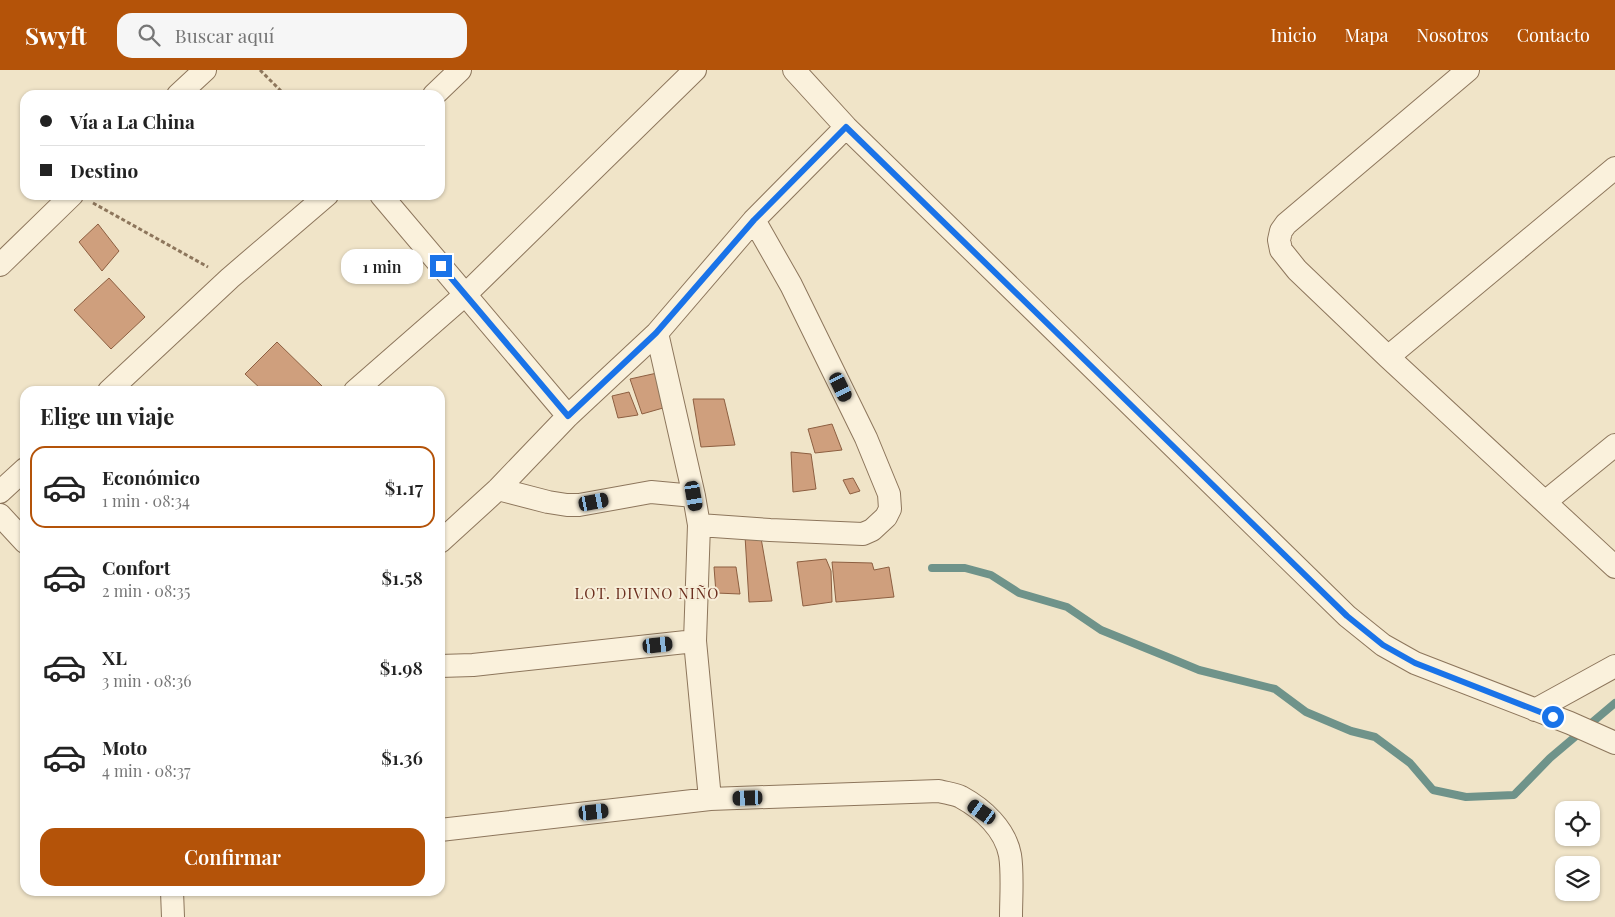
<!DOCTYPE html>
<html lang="es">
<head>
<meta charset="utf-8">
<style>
  body { margin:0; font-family:"Playfair Display",serif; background:#f6f6f6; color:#222; height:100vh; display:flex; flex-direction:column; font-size:19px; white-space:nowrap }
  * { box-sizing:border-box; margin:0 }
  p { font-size:16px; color:#767676 }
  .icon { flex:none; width:28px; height:28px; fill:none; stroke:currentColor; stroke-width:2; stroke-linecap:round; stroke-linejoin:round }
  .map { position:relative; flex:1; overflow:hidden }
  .panel { position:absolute; left:20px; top:316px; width:425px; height:510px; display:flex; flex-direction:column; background:#fff; border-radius:15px; box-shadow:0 1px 4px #0004 }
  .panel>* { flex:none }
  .hud { position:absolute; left:20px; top:20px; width:425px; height:110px; border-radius:15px; box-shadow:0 1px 4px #0004; display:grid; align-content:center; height:110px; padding:0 20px; background:#fff }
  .buttons { position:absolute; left:1555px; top:731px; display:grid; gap:10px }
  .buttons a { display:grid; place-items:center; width:45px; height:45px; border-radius:10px; background:#fff; box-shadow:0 1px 4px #0004; font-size:25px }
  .end { position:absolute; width:22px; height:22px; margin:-11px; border:6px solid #1a73e8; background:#fff; box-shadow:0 0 0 2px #fff }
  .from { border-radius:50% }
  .bubble { position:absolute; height:35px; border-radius:15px; background:#fff; box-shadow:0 1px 4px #0004; font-size:16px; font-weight:600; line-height:35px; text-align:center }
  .car { position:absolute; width:15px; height:30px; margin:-15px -8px; border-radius:6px; box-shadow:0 0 4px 1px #0007; background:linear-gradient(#222 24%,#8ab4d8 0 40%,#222 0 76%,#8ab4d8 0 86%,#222 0) }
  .hud b { display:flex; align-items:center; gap:18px; height:48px; font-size:19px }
  .hud b+b { border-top:1px solid #e0e0e0 }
  .hud i { width:12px; height:12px; background:#222 }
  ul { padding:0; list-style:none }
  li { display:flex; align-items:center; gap:15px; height:82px; margin:0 10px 8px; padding:0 10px; border:2px solid transparent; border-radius:15px }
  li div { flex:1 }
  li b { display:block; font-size:19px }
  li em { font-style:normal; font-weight:600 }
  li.current { border-color:#b45309 }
  li>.icon { width:45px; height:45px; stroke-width:1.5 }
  h2 { padding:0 20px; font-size:22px; line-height:60px }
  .action { display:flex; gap:10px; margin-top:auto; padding:10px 20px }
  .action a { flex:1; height:58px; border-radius:15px; background:#b45309; color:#fff; font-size:20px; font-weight:600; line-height:58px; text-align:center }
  header { display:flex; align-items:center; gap:30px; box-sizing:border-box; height:70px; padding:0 25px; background:#b45309; color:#fff }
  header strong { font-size:24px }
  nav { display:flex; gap:28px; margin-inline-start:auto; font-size:18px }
  .search { width:350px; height:45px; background:#f6f6f6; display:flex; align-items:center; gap:12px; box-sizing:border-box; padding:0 18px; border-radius:15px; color:#767676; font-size:19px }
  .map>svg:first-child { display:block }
</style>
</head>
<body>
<header>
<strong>Swyft</strong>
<div class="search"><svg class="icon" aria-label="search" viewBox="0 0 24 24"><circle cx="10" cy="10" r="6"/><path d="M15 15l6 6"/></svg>Buscar aquí</div>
<nav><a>Inicio</a><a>Mapa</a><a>Nosotros</a><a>Contacto</a></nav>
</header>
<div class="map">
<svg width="1615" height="847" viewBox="0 0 1615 847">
  <rect width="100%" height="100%" fill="#f0e4c8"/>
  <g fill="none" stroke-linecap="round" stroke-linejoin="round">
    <!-- stream -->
    <path stroke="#6f938a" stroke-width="8" d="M 932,498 L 965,498 L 991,505 L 1019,523 L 1067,537 L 1101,560 L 1170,588 L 1199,600 L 1275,619 L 1306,642 L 1351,661 L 1375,667 L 1410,693 L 1433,720 L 1466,727 L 1514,725 L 1550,688 L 1615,633"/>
  </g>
  <!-- building -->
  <path fill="#cf9f7d" stroke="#8d5f41" d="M 98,154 L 119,181 L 102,201 L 79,172 Z
    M 109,208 L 145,247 L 111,279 L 74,240 Z
    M 277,272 L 322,316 L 317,321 L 263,321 L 245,304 Z
    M 657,303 L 663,338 L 642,344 L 630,309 Z
    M 629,322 L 638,345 L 618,348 L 612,326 Z
    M 693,329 L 724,329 L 735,375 L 701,377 Z
    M 832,354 L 842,380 L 815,383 L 808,359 Z
    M 791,382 L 811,384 L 816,419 L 793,422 Z
    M 853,408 L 860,421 L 850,424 L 843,410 Z
    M 745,466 L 761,468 L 772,531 L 749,532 Z
    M 826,489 L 831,501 L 832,532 L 803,536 L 797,492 Z
    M 832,492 L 872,493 L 874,500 L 889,497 L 894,527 L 836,532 Z
    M 714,497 L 736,497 L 740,524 L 716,523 Z"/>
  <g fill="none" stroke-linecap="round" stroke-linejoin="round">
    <defs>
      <path id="minor" d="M 794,0 L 846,57 L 1347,546 L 1383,575 L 1415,593 L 1570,653 L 1615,673
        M 1468,0 L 1286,154 L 1281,161 L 1279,170 L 1281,180 L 1297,200 L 1388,287 L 1615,497
        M 178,25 L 205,0
        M 434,25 L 460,0
        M 381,125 L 568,346
        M 0,195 L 72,125
        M 657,263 L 694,426 L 699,455 L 695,571 L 710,729
        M 1388,287 L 1615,98
        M 109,321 L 230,208 L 327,125
        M 355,321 L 466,224 L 695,0
        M 498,419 L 548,432 L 567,435 L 579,435 L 651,422 L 694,426
        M 0,422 L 25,399
        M 1545,432 L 1615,375
        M 0,445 L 25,472
        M 699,455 L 770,460 L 863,464 L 872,460 L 886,447 L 890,439 L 889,424 L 866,368 L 791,215 L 754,150
        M 440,472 L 498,419 L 568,346 L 657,263 L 754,150 L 846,57
        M 440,596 L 473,595 L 695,571
        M 1535,640 L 1615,596
        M 440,760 L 710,729 L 939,721 C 946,723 955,724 961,727 C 983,739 1005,759 1010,785 C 1013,803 1011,828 1011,847
        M 172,821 L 173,847"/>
    </defs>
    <!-- minor casing -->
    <use href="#minor" stroke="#8d765c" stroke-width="24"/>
    <!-- path -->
    <path stroke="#8d765c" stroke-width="3" stroke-dasharray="4 2.5" stroke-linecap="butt" d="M 260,0 L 285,25
      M 93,133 L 208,197"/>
    <!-- minor -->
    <use href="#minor" stroke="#faf1dc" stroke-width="22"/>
  </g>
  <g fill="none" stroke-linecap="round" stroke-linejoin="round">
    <!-- route -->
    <path stroke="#1a73e8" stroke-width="6" d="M 441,196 L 568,346 L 656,263 L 754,150 L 846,57 L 1347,546 L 1383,575 L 1415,593 L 1553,647"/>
  </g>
  <g text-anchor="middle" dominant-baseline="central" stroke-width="4" stroke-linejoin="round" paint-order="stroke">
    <!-- quarter labels -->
    <g font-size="15" letter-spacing="1" fill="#6b2e1e" stroke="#f7eed8">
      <text x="647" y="523">LOT. DIVINO NIÑO</text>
    </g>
  </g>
</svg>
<div class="buttons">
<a><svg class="icon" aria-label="locate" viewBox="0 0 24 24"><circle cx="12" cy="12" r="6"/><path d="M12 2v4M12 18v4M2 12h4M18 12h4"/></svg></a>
<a><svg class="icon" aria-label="layers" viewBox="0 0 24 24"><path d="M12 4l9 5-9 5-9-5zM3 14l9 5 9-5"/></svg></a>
</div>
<i class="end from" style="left:1553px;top:647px"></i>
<i class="end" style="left:441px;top:196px"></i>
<div class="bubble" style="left:341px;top:179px;width:82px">1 min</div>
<i class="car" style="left:841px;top:317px;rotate:154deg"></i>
<i class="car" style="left:694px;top:426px;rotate:170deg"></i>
<i class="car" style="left:594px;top:432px;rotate:79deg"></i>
<i class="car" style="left:658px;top:575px;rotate:84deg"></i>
<i class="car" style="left:748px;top:728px;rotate:268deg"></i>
<i class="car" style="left:594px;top:742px;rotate:84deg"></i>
<i class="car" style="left:982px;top:742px;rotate:305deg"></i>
<div class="hud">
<b><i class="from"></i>Vía a La China</b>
<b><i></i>Destino</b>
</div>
<section class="panel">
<h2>Elige un viaje</h2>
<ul>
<li class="current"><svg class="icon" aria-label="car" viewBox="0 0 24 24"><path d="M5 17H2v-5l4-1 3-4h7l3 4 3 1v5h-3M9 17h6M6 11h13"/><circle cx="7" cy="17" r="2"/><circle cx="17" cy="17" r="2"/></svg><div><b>Económico</b><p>1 min · 08:34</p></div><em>$1.17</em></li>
<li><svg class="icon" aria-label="car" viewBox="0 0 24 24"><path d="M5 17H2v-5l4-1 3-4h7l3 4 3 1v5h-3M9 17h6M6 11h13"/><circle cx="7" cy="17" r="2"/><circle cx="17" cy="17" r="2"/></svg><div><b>Confort</b><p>2 min · 08:35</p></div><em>$1.58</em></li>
<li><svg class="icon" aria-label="car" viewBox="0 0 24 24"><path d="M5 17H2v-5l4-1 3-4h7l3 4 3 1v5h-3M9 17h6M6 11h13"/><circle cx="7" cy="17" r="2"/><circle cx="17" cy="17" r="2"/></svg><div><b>XL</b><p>3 min · 08:36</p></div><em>$1.98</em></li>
<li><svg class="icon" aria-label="car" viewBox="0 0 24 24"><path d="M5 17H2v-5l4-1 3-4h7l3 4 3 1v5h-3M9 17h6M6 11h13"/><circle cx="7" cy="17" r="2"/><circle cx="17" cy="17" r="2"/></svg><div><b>Moto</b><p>4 min · 08:37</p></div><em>$1.36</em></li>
</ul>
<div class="action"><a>Confirmar</a></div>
</section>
</div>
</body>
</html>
